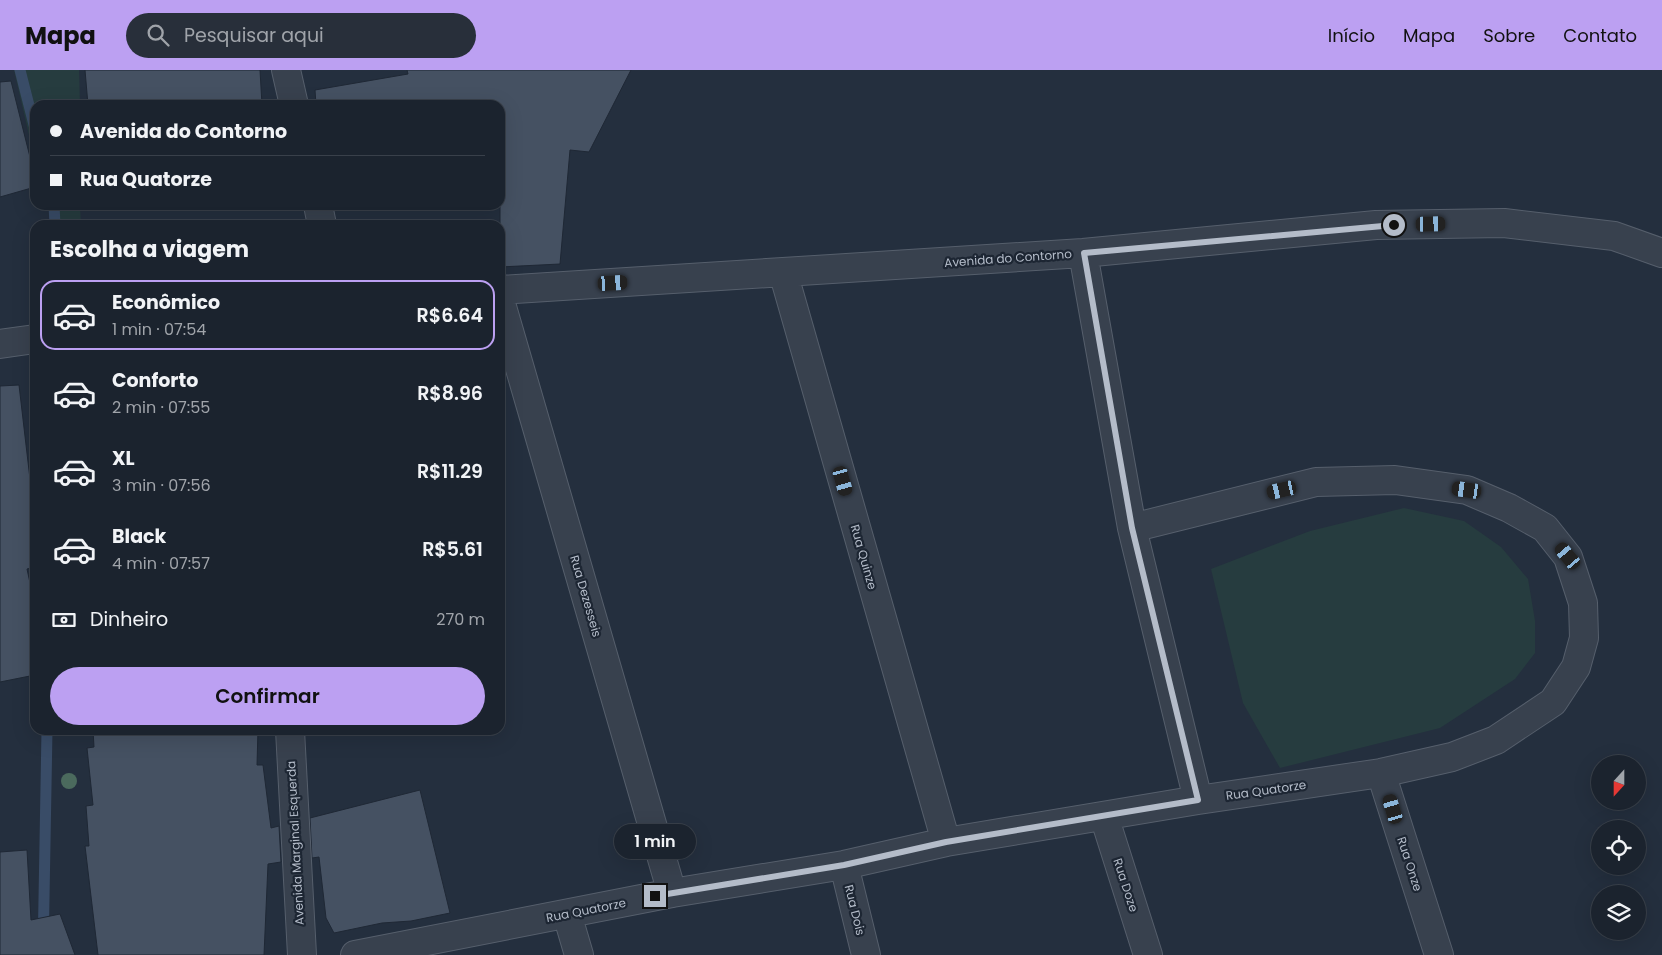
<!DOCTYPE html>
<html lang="pt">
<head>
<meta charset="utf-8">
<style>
  body { margin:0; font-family:Poppins,sans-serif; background:#282f3a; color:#f1f3f6; height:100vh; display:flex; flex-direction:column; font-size:19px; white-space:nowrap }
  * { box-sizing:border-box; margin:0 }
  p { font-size:16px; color:#a0a4aa }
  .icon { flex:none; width:28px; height:28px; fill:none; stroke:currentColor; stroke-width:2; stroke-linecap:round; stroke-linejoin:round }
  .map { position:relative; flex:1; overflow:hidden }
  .drawer { position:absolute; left:30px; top:150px; width:475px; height:515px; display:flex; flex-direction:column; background:#1b232e; border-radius:15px; box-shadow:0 5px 20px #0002,0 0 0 1px #39404a }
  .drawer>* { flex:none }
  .hud { position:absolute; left:30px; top:30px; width:475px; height:110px; border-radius:15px; box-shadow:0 5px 20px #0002,0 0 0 1px #39404a; display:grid; align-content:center; height:110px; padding:0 20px; background:#1b232e }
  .needle { width:32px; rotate:201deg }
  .fabs { position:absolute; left:1591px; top:685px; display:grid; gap:10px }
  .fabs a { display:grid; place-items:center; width:55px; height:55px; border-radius:50%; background:#1b232e; box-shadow:0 5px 20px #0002,0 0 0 1px #39404a; font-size:25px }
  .end { position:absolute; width:22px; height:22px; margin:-11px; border:6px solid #b4bcc9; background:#111; box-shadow:0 0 0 2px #111 }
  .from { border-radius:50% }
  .bubble { position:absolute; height:35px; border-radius:18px; background:#1b232e; box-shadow:0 5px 20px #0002,0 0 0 1px #39404a; font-size:16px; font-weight:600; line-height:35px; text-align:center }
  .car { position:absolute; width:15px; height:30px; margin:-15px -8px; border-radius:6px; box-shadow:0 0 4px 1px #0007; background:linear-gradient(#222 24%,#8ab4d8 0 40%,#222 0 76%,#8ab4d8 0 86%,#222 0) }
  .hud b { display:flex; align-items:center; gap:18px; height:48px; font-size:19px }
  .hud b+b { border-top:1px solid #39404a }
  .hud i { width:12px; height:12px; background:#f1f3f6 }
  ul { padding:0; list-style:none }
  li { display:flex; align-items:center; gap:15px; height:70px; margin:0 10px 8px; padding:0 10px; border:2px solid transparent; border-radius:15px }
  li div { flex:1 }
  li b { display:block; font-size:19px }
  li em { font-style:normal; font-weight:600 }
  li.on { border-color:#bca0f2 }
  li>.icon { width:45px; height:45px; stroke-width:1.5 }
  h2 { padding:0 20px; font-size:22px; line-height:60px }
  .pay { display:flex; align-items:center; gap:12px; height:55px; padding:0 20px; font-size:19px }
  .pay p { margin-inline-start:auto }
  .action { display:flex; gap:10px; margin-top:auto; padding:10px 20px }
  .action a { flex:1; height:58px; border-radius:30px; background:#bca0f2; color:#111; font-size:20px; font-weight:600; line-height:58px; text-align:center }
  header { display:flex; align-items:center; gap:30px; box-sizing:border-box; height:70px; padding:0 25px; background:#bca0f2; color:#111 }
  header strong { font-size:24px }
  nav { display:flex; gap:28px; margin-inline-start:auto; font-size:18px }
  .search { width:350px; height:45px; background:#282f3a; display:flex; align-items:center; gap:12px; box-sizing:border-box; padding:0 18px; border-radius:28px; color:#a0a4aa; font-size:19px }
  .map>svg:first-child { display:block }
</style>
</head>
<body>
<header>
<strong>Mapa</strong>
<div class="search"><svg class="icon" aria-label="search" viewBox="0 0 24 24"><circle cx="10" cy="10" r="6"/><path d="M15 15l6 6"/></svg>Pesquisar aqui</div>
<nav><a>Início</a><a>Mapa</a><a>Sobre</a><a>Contato</a></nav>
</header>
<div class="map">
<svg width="1662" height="885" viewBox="0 0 1662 885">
  <rect width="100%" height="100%" fill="#242f3e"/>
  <!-- green -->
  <path fill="#263c3f" d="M 14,0 L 79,0 L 80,35 L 35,35 L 35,91 Z
    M 58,135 L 80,135 L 81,155 L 54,155 L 59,143 Z
    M 1404,438 L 1464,451 L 1501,477 L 1528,509 L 1535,551 L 1535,583 L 1515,609 L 1440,658 L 1280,698 L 1243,633 L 1211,499 L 1310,461 Z"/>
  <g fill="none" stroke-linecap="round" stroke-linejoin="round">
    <!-- stream -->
    <path stroke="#394c67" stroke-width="11" d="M 20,0 L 35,59
      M 54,135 L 55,155
      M 43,885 L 47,660"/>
  </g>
  <!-- building -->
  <path fill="#455162" stroke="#1f2835" d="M 85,0 L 260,0 L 262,35 L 88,35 Z
    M 407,0 L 631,0 L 589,82 L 570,80 L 560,194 L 500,197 L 500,35 L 316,35 L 315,20 L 408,4 Z
    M 11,11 L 35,107 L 35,117 L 0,127 L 0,12 Z
    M 19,315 L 30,409 L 35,435 L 35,497 L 27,499 L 35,536 L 35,605 L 0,612 L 0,316 Z
    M 93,660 L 258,660 L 257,695 L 263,695 L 271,758 L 279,756 L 281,792 L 268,794 L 264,885 L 98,885 L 85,776 L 89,776 L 86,736 L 93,735 L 87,678 L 94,677 Z
    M 420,720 L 450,843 L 411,851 L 382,853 L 334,863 L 326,848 L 319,787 L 312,788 L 310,748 Z
    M 27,780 L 31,850 L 60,844 L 75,885 L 0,885 L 0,782 Z"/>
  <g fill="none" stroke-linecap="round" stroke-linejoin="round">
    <defs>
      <path id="street" d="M 286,0 L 294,35
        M 318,135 L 322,155
        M 1083,183 L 1132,458 L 1198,730
        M 783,202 L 946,772
        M 500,220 L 1083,183 L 1376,155 L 1504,153 L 1614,166 L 1662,183
        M 500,230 L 672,823
        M 0,274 L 35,269
        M 290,660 L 302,885
        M 1381,703 L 1439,885
        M 1104,746 L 1148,885
        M 844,795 L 866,885
        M 567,844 L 579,885
        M 355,885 L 672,823 L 844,795 L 946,772 L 1198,730 L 1381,703 L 1452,687 L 1496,670 L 1553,632 L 1576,597 L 1584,568 L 1583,533 L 1568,487 L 1545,458 L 1509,438 L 1467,420 L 1395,410 L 1316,412 L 1132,458"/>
    </defs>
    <!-- street casing -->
    <use href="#street" stroke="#565f6c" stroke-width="30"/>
    <!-- street -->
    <use href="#street" stroke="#38414e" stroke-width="28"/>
  </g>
  <!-- trees -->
  <circle fill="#4b6a5d" cx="69" cy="711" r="8"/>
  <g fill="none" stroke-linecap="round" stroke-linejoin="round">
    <!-- route -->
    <path stroke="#b4bcc9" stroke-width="6" d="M 655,826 L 844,795 L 946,772 L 1198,730 L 1132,458 L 1084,183 L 1394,155"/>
  </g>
  <g text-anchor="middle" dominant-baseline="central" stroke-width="4.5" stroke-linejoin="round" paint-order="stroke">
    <!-- street labels -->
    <g font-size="12" fill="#b4bcc9" stroke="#1d2633">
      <text transform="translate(1008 188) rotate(-4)">Avenida do Contorno</text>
      <text transform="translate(864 487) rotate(74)">Rua Quinze</text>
      <text transform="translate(586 526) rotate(74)">Rua Dezesseis</text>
      <text transform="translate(1266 720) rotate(-8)">Rua Quatorze</text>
      <text transform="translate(295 773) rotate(-93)">Avenida Marginal Esquerda</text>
      <text transform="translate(1410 794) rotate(72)">Rua Onze</text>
      <text transform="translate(1126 815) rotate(72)">Rua Doze</text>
      <text transform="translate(586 840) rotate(-11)">Rua Quatorze</text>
      <text transform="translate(855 840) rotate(76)">Rua Dois</text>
    </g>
  </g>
</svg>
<div class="fabs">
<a><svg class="needle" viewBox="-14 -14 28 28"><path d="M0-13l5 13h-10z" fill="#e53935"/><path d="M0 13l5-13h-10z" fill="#a0a4aa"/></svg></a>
<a><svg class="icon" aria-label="locate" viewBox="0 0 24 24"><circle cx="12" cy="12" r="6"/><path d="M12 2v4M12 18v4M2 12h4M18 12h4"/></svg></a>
<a><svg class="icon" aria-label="layers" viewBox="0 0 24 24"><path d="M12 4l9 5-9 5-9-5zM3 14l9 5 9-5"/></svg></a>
</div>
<i class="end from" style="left:1394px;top:155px"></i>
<i class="end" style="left:655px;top:826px"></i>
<div class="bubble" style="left:614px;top:754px;width:82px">1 min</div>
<i class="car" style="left:1431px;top:154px;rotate:89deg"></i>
<i class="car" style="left:613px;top:213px;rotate:87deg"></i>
<i class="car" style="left:843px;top:411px;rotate:164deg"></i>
<i class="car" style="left:1282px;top:420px;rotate:257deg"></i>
<i class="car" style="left:1467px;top:420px;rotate:278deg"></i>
<i class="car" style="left:1568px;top:486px;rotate:320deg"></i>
<i class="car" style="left:1393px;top:739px;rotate:343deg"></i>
<div class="hud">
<b><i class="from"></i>Avenida do Contorno</b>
<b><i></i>Rua Quatorze</b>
</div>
<section class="drawer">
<h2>Escolha a viagem</h2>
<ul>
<li class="on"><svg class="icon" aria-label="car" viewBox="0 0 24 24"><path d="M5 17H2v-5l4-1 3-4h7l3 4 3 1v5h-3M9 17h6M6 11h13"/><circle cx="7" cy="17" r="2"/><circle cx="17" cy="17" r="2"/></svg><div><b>Econômico</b><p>1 min · 07:54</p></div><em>R$6.64</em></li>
<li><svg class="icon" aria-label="car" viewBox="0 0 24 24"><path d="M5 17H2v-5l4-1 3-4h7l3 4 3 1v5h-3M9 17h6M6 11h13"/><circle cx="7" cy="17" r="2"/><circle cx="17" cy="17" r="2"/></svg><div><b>Conforto</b><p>2 min · 07:55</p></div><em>R$8.96</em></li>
<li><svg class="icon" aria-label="car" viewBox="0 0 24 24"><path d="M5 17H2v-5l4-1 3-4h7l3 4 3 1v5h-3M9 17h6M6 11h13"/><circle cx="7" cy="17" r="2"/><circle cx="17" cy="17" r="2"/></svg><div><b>XL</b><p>3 min · 07:56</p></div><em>R$11.29</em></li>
<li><svg class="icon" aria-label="car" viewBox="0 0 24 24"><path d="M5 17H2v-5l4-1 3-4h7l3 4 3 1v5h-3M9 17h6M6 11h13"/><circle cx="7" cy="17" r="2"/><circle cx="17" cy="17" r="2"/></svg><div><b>Black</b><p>4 min · 07:57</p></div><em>R$5.61</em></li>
</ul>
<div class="pay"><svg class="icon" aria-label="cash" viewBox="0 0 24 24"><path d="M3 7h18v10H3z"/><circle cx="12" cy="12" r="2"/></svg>Dinheiro<p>270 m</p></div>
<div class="action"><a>Confirmar</a></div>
</section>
</div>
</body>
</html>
